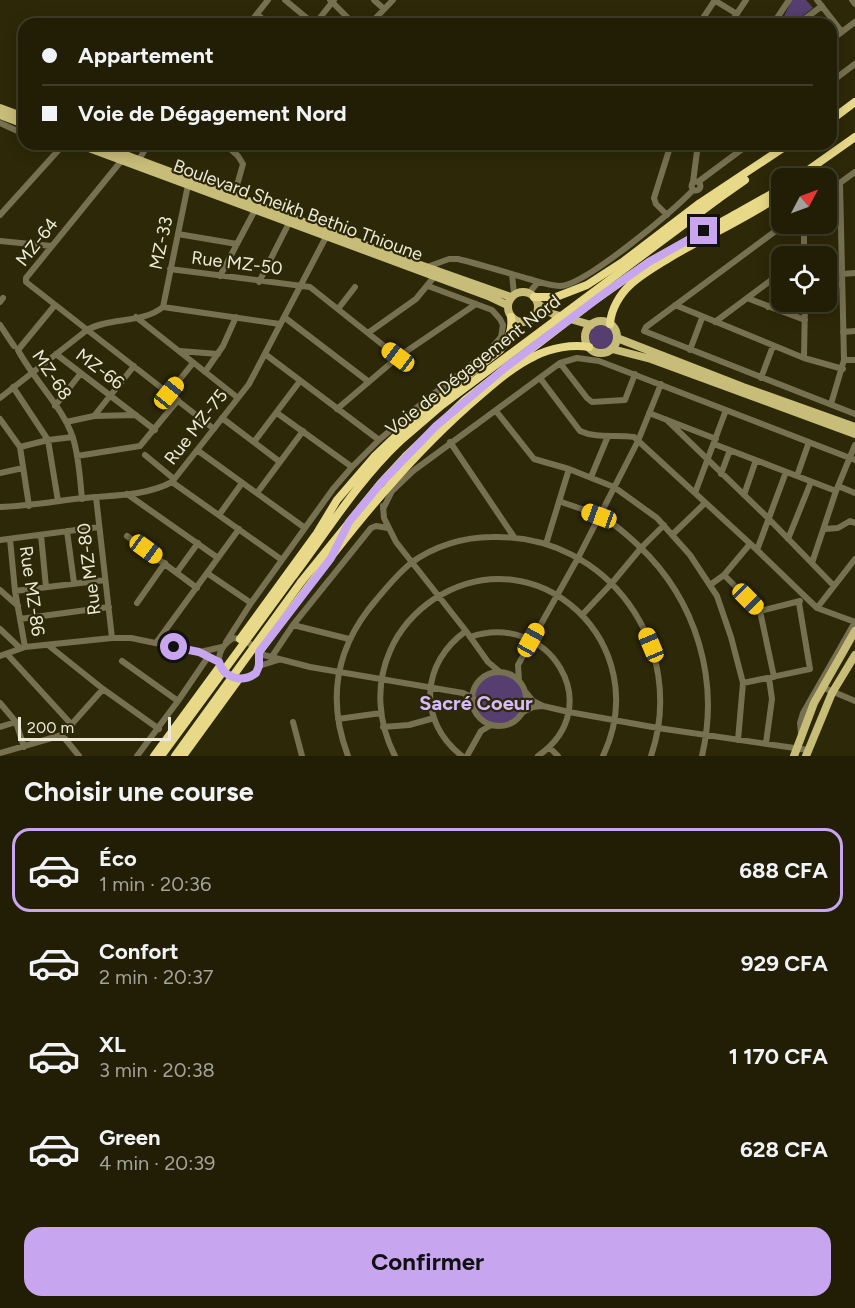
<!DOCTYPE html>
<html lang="fr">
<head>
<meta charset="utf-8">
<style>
  body { margin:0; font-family:Figtree,sans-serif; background:#2e2b14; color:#f1f3f6; height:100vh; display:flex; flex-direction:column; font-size:22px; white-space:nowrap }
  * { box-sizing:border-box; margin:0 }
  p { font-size:20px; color:#a2a29b }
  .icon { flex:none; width:33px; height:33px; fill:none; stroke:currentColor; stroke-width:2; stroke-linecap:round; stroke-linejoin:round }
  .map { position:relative; height:756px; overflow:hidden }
  .side { display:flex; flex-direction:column; background:#221e06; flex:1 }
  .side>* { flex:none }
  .banner { position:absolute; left:18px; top:18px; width:819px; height:132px; border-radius:18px; box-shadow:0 3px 15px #0003,0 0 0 2px #3f3c28; display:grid; align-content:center; height:132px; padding:0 24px; background:#221e06 }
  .needle { width:39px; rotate:49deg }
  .tools { position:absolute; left:771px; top:168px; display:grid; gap:12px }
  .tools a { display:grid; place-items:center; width:66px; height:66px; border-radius:12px; background:#221e06; box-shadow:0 3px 15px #0003,0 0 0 2px #3f3c28; font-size:30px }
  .scale { position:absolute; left:18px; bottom:15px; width:153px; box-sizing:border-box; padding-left:6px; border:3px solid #edead8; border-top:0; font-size:16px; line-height:21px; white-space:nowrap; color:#edead8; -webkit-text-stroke:4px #2d2808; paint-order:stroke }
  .end { position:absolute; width:27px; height:27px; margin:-14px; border:8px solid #c7a6ef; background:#111; box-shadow:0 0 0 3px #111 }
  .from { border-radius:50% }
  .car { position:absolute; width:18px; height:36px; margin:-18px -9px; border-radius:8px; box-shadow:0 0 4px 2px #0007; background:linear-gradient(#f5c518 24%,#345 0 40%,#f5c518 0 76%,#345 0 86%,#f5c518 0) }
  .banner b { display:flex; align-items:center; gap:21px; height:57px; font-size:22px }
  .banner b+b { border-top:2px solid #3f3c28 }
  .banner i { width:15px; height:15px; background:#f1f3f6 }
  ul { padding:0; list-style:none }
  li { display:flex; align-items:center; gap:18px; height:84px; margin:0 12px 9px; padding:0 12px; border:3px solid transparent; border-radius:18px }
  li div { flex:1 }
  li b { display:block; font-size:22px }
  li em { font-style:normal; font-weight:700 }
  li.selected { border-color:#c7a6ef }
  li>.icon { width:54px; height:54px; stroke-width:1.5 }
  h2 { padding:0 24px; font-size:27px; line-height:72px }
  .action { display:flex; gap:12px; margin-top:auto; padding:12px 24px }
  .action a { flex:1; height:69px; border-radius:18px; background:#c7a6ef; color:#111; font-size:24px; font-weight:700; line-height:69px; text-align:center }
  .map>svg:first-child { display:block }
</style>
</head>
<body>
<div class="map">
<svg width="855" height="756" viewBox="0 0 855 756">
  <rect width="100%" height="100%" fill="#2d2808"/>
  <!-- green -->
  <path fill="#563e71" d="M 792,0 L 806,0 L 813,8 L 793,23 L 784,16 Z
    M589 336a13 13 0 1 1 26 0a13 13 0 1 1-26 0Z
    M474 699a25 25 0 1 1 50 0a25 25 0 1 1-50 0Z"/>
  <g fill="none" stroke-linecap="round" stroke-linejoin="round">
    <!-- minor -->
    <path stroke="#777152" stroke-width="6" d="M 285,0 L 314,24
      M 330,0 L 354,24
      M 374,0 L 384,9
      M 714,0 L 737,14
      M 817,0 L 842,32
      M 852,0 L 855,4
      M 257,14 L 268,24
      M 249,24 L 268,0
      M 315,24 L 334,0
      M 370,24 L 393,0
      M 699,24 L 715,0
      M 730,24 L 746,0
      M 773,24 L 789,0
      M 798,24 L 822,6
      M 831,40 L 855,22
      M 831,82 L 855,64
      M 0,123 L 24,134
      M 47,144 L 59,149
      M 225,144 L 238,156 L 243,164 L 234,196
      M 122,160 L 26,278 L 26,282 L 214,429
      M 139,160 L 148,144
      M691.5 186a4.5 4.5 0 1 1 9 0a4.5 4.5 0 1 1-9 0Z
      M 693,182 L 698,144
      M 698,182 L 749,144
      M 826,193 L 855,172
      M 0,215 L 64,144
      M 667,215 L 656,204 L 654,198 L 671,144
      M 785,224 L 646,327 L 644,331 L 855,414
      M 804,224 L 804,256
      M 178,234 L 237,244
      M 0,241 L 52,246
      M 427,267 L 449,259 L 458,259 C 482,265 505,272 529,279 C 539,282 550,286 560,286 C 584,286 675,210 693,190
      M 170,269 L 310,287 L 398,357
      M 512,274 L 514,294
      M 842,274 L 855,273
      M 220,276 L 255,210
      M 259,282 L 289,223
      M 826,284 L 842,285
      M 529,293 L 538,282
      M 747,298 L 805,320
      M 0,302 L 3,298
      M 55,305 L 18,350 C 33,379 63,407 73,438 C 79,457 80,479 82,499
      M 675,305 L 804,358 L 843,369
      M 163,307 L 188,185
      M 768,307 L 782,296
      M 338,309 L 355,287
      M 136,317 L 238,398
      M 284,317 L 369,382
      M 715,322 L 782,272
      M 0,325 L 14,346
      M 843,332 L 855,331
      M 368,333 L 416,299 L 434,277
      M 690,350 L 702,318
      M 180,351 L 218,354
      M 56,354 L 155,430
      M 265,354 L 379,440
      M 804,358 L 805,302
      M 844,360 L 855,360
      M 560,363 L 587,398 L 592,402 L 625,400 L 635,374
      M 205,372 L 223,346 L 236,317
      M 540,378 L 580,431 C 597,439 616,434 634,437 L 757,550 L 817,608 L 855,622
      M 761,378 L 773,346
      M 13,387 L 48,440 L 58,501
      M 169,393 L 193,363
      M 0,398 L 87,330 C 110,317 142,324 163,307 L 280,324
      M 831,404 L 844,360 L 840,183
      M 55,406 L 81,373
      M 337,409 L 398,357 L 476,304
      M 496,411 L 534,459 L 569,469 L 614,487 L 657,518 L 690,555 L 717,596 L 731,637 L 743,683 L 738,740
      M 277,413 L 352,467
      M 649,413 L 716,439
      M 94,416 L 134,366
      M 222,418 L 280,462
      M 0,419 L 20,447 L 29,506
      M 667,420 L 768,518 L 834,586
      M 66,422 L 94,416 L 136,415
      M 254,442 L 300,381
      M 450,442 L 514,537
      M 714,444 L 836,491
      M 20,447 L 48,440 L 73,437
      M 197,450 L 305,528
      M 145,455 L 174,479
      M 77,456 L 140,446 L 178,400
      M 0,473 L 23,468
      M 721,474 L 730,450
      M 797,476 L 809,442
      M 591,477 L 608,436
      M 172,482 L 282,560
      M 838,486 L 855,493
      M 257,493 L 303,431
      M 695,493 L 726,410
      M 127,494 L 218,558
      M 744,495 L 756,460
      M 96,497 L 112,638
      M 559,501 C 572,506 586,510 598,515 C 613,522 627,535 639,546 C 696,600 720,679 702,756
      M 383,506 L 384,518 L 396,542 L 466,631 L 488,662 L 500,672
      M 0,507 C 28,506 56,501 84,498 C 113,495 146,496 172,482 L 249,384 L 326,237
      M 383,509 L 392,491 L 413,471 L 560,363 L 577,358 L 599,361 L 855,460
      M 219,515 L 242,483
      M 824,529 L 838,528 L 850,521 L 855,523
      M 67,531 L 74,583
      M 673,534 L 705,503
      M 41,535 L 46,587
      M 127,536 L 197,588
      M 10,539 L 15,591 L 25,647
      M 788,539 L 811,482
      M 0,540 L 99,527
      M 546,544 L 569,469
      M 641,548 L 664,525
      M 757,550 L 786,472
      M 812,563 L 836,491 L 855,445
      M 177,572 L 198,543
      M 207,573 L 251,603
      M 724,575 L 760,611 L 774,677
      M 710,585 L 724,575 L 750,544
      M 0,590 L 18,606
      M 15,591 L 105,580
      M 137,603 L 165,563
      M 817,608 L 855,559
      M 760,611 L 800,601
      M 582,615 L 612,583 L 641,548
      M 20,619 L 109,607
      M 293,625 L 349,639
      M 0,629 L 20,648
      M 470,637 C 549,610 609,707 538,756
      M 233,638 C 244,639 254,645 260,654 L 256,673 C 231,691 201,659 233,638 Z
      M 226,642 L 251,603 L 333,489 L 352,467 L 379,440 L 428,398 L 490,350 L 501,337 L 503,325 L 500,319 L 492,310 L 428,286
      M 156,643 L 239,529
      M 48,645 L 103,689 L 159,729
      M 200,652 L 222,647
      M 7,654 L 72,725
      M 260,654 L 310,667 L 463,693 L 473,698
      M 0,656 L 25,647 L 112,638 L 131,638 L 199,652 L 219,662
      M 271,658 L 293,625 L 371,528 L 376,526 L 388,528
      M 122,661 L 178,701
      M 259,666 L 278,660
      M472 699a27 27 0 1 1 54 0a27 27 0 1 1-54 0Z
      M 519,681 L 518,665 L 578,558 L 638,441 L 661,384
      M 743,683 L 810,669 L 799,603
      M 822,687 L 855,701
      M 525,691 L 533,701 L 543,706 L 569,712 L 658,728 L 808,750
      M 0,703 L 16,722 L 24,747
      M 523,712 L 533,707 L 542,706
      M 338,719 L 381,713
      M 293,722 L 302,756
      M 0,727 L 16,722
      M 383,727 L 409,725 L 434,718
      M 801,733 L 800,723 L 803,713 L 855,622
      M 62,735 L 79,756
      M 766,743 L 772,699 L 769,678
      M 549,747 L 558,756
      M 0,753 L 62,735 L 103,689
      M 137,756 L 178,701 L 208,657
      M 348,756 C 328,703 334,655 368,610 C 381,594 395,576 411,563 C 434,546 464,537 492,537 C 609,534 688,647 651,756
      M 395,756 C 378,723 375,685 390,651 C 399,630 415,612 434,599 C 538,532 656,645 603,756
      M 462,756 C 417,721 421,663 466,631
      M 467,756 L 481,731 L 491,725"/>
    <!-- major -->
    <path stroke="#c7bc78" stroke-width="8" d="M 0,108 L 24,117
      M 0,115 L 24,124
      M 78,144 L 488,296 L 507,305
      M 96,144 L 389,254 L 511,297
      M508 307a15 15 0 1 1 30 0a15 15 0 1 1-30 0Z
      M 538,304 L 553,314 L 591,325
      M585 337a16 16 0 1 1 32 0a16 16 0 1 1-32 0Z
      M 617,338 L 743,387 L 855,427
      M 612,349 L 651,359 L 855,434
      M 794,756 L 814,703 L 855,631
      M 806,756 L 832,693 L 855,655"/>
    <!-- highway -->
    <path stroke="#e7d987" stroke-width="8" d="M 831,120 L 855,102
      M 797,178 L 855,137
      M 718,199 L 745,180
      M 734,215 L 782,188
      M 534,297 L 556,297 L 587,285 L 624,261 L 700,203 L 789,144
      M 610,324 C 611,309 620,294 631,284 C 642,274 656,266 669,258 C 706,236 746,219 782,194
      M 294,575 C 328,530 358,481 399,442
      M 301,582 L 381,483 L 406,456
      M 240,639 L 317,533 L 337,500 L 374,457 L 415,418 L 500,350 C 508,340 513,331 511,317
      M 259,652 C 324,565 388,477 469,405 C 489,388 511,367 535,356 C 551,348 572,344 589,347
      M 154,756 L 220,666
      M 183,756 L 239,679"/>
    <!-- highway-bridge -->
    <path stroke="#e7d987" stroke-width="8" d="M 399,442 L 442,405 L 718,199
      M 406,456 L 465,400 L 591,303 L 649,262 L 734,215
      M 161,756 L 294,575
      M 175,756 L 301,582"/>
  </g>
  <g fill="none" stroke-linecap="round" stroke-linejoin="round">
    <!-- route -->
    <path stroke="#c7a6ef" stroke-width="8" d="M 174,647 L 199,652 L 219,662 C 224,679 243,683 256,673 L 259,666 L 259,652 L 331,558 L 349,522 L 381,483 L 436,426 L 506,367 L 606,292 L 649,262 L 704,231"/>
  </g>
  <g text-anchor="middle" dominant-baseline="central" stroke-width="4.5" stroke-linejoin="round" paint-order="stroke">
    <!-- street labels -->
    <g font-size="18" fill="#edead8" stroke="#2d2808">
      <text transform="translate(298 210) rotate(20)">Boulevard Sheikh Bethio Thioune</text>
      <text transform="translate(37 242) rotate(-52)">MZ-64</text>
      <text transform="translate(161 243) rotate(-78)">MZ-33</text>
      <text transform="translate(237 263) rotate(7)">Rue MZ-50</text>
      <text transform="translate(473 365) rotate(-38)">Voie de Dégagement Nord</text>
      <text transform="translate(100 369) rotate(37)">MZ-66</text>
      <text transform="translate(52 375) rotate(56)">MZ-68</text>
      <text transform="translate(196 427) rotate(-52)">Rue MZ-75</text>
      <text transform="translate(89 569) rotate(-97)">Rue MZ-80</text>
      <text transform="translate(32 591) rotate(82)">Rue MZ-86</text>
    </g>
    <!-- neighbourhood labels -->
    <g font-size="20" font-weight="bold" fill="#d8baff" stroke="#2d2808">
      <text x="476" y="703">Sacré Coeur</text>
    </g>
  </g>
</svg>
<div class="tools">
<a><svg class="needle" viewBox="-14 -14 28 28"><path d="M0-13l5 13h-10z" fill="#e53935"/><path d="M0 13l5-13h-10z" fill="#a2a29b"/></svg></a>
<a><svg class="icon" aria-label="locate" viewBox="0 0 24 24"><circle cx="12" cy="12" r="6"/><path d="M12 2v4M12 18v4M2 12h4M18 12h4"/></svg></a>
</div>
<div class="scale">200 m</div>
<i class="end from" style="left:174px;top:647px"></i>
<i class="end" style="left:704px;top:231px"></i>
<i class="car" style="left:398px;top:357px;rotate:307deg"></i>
<i class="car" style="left:169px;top:393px;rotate:39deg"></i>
<i class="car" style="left:599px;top:516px;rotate:290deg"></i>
<i class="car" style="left:146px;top:549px;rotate:126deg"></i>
<i class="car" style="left:748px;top:599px;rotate:135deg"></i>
<i class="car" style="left:531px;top:640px;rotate:29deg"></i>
<i class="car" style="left:651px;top:645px;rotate:337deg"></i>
<div class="banner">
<b><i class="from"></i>Appartement</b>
<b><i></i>Voie de Dégagement Nord</b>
</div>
</div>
<section class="side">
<h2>Choisir une course</h2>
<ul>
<li class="selected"><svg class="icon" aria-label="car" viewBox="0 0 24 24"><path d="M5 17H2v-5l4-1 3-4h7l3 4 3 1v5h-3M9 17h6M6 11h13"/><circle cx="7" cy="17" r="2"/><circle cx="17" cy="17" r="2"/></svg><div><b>Éco</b><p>1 min · 20:36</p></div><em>688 CFA</em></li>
<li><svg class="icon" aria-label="car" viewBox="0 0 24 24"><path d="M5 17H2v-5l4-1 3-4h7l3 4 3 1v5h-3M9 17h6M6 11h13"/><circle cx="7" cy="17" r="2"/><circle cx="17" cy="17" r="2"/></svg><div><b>Confort</b><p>2 min · 20:37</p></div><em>929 CFA</em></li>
<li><svg class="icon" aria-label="car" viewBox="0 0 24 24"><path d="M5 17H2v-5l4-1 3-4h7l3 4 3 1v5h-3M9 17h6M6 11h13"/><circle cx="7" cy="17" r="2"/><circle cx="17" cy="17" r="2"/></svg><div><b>XL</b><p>3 min · 20:38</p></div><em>1 170 CFA</em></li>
<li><svg class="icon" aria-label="car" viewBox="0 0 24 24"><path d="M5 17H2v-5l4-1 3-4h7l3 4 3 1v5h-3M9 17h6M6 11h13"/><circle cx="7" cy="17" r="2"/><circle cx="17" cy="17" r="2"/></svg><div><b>Green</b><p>4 min · 20:39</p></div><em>628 CFA</em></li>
</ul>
<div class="action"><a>Confirmer</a></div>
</section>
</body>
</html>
